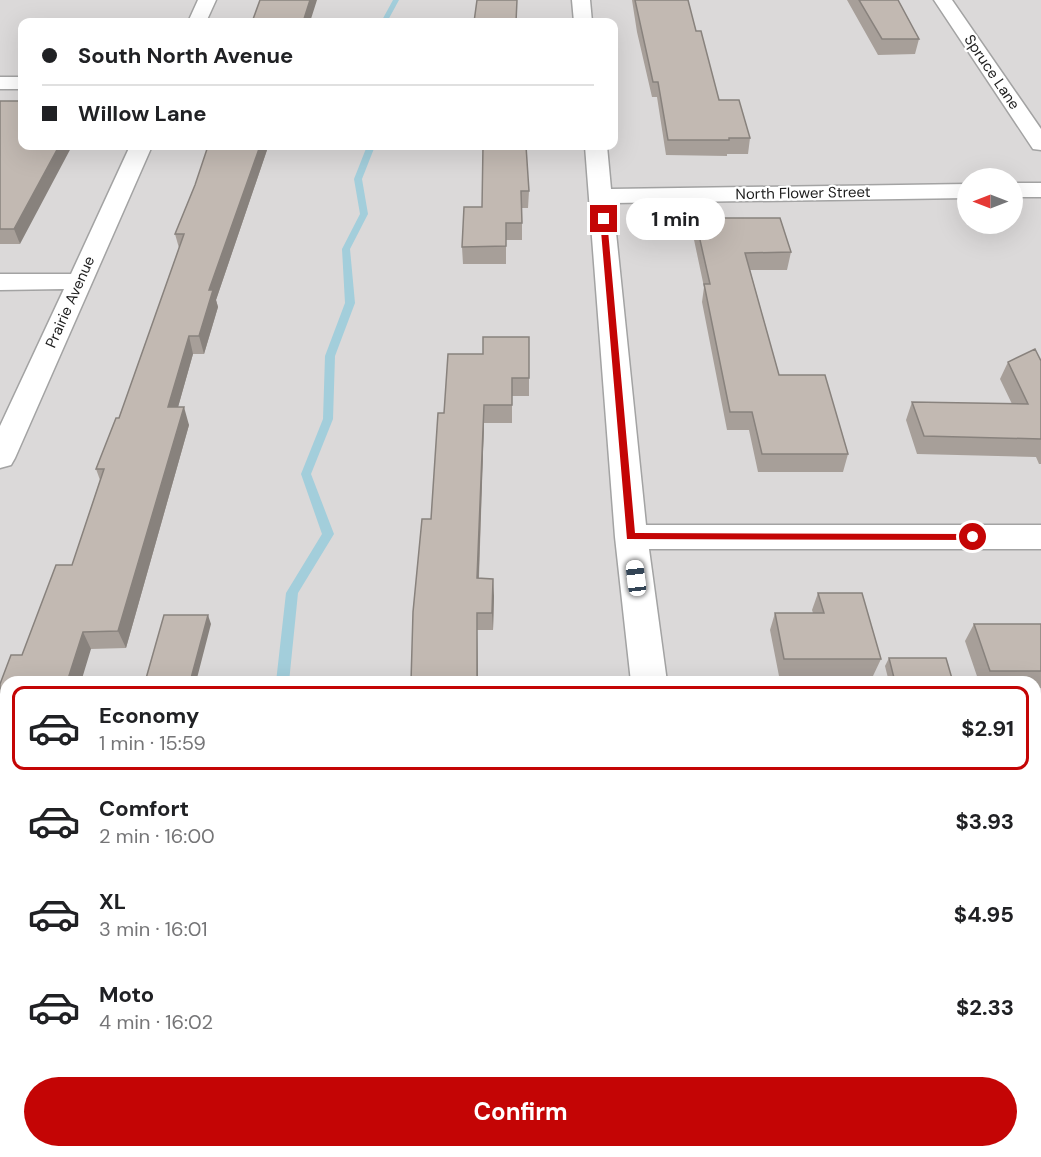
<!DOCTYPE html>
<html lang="en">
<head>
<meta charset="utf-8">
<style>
  body { margin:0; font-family:"DM Sans",sans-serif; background:#f2f2f2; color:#202124; height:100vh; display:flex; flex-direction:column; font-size:22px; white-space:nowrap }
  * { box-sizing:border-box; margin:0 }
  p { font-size:20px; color:#757577 }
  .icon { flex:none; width:33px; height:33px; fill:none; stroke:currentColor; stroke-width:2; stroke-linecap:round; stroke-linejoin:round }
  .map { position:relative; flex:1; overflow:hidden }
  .details { position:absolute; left:0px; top:676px; width:1041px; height:482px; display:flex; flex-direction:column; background:#fff; border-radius:18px 18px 0 0; box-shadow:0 6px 24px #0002 }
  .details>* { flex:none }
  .top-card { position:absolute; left:18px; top:18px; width:600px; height:132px; border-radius:12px; box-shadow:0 6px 24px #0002; display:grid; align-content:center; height:132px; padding:0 24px; background:#fff }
  .needle { width:39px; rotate:270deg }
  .fabs { position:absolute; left:957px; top:168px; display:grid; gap:12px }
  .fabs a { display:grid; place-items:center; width:66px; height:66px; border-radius:50%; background:#fff; box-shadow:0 6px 24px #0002; font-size:30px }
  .end { position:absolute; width:27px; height:27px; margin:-14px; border:8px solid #c40505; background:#fff; box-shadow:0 0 0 3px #fff }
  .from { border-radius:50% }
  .bubble { position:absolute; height:42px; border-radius:21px; background:#fff; box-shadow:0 6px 24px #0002; font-size:20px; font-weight:700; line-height:42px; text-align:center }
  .car { position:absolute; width:18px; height:36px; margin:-18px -9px; border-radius:8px; box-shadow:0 0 4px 2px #0007; background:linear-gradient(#fff 24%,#345 0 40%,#fff 0 76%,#345 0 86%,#fff 0) }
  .top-card b { display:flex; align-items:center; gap:21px; height:57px; font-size:22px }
  .top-card b+b { border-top:2px solid #e0e0e0 }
  .top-card i { width:15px; height:15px; background:#202124 }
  ul { padding:10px 0 0; list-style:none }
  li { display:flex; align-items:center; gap:18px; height:84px; margin:0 12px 9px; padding:0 12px; border:3px solid transparent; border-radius:12px }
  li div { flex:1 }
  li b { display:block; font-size:22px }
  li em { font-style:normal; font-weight:700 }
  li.current { border-color:#c40505 }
  li>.icon { width:54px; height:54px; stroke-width:1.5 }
  .button { display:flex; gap:12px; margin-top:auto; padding:12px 24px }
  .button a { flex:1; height:69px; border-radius:36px; background:#c40505; color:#fff; font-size:24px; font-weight:700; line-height:69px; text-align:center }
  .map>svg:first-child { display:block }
</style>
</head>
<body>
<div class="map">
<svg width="1041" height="1157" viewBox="0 0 1041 1157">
  <rect width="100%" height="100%" fill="#eeeae2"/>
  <!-- residential -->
  <path fill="#dbd9d9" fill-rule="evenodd" d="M 0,0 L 1041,0 L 1041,1157 L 0,1157 ZM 22,22 L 614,22 L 614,146 L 22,146 ZM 968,178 L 1012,178 L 1012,224 L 968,224 ZM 6,682 L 1035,682 L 1035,1152 L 6,1152 Z"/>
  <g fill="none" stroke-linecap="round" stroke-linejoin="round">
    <!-- stream -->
    <path fill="#a3cedb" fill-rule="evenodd" d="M 393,0 L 399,0 L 387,22 L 381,22 Z
      M 367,146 L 375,146 L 362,179 L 368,214 L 350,249 L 355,303 L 335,356 L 333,419 L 311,474 L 334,534 L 298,593 L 289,682 L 276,682 L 286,593 L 322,534 L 301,474 L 323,419 L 325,356 L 345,303 L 342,249 L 360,214 L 354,179 Z
      M 204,1152 L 222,1152 L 222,1157 L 204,1157 Z"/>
    <defs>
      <path id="minor" d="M 198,0 L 216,0 L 206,22 L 188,22 Z
        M 572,0 L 590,0 L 592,22 L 574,22 Z
        M 934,0 L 952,0 L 1041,129 L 1041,150 L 1033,149 Z
        M 0,77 L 22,77 L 22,89 L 0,89 Z
        M 130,146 L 152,146 L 15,458 L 11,465 L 0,468 L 0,426 L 64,289 L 0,290 L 0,274 L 71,274 Z
        M 585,146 L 607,146 L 611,189 L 968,184 L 968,198 L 613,203 L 646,525 L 1041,525 L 1041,549 L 649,549 L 667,682 L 631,682 L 615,537 Z
        M 1012,183 L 1041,183 L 1041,197 L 1012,197 Z
        M 685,1152 L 733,1152 L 734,1157 L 686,1157 Z"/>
    </defs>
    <!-- minor casing -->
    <use href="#minor" stroke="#a3a3a3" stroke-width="3"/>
    <!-- minor -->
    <use href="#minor" fill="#fff" fill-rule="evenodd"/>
  </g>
  <!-- wall -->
  <path fill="#a79f99" d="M 632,0 L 688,0 L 696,31 L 719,100 L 750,138 L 748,154 L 727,154 L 727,156 L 666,155 L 657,97 L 652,97 L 637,32 Z
    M 847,0 L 898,0 L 919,39 L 915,54 L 878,55 Z
    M 0,101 L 20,244 L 0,244 Z
    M 208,146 L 266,146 L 267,150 L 216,300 L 218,307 L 204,354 L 193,354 L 178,407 L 189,425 L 126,648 L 91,649 L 6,682 L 6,925 L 0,942 L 0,684 L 22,655 L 72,565 L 100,480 L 96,469 L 119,418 L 179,248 L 175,234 L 195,185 Z
    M 483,146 L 529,191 L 528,208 L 522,208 L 522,240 L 506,240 L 506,264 L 463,264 L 462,247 L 482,207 Z
    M 695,218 L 791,252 L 787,270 L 750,270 L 779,375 L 848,454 L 843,472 L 758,472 L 749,430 L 727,430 L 702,302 L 704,287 L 693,235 Z
    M 529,337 L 529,396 L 512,396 L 512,423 L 484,423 L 479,578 L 494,596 L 493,630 L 477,630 L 478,682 L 411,682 L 444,413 L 483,354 Z
    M 1041,361 L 1041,464 L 1039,464 L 1036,457 L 917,454 L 906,420 L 912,402 L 1012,404 L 1000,379 L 1008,362 Z
    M 818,593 L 881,659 L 873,676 L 779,676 L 770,630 L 775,613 L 813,613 L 812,610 Z
    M 974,624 L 1041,624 L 1041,688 L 1035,688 L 1035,682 L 979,682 L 965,641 Z
    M 889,658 L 953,682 L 889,682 L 885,666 Z
    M 931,1152 L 1030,1152 L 1031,1154 L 1027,1157 L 932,1157 Z"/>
  <!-- shaded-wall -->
  <path fill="#88827d" d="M 310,0 L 317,0 L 310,22 L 303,22 Z
    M 59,146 L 72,146 L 20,244 L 14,229 Z
    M 260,146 L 266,146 L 267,150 L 216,300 L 218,307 L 204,354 L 199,336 L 209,290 Z
    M 189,336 L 193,354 L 173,425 L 168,407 Z
    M 484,405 L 484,423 L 478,596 L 477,578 Z
    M 184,407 L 189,425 L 126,648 L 118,631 Z
    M 493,579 L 494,596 L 493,630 L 492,613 Z
    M 477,613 L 477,630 L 478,682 L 477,682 Z
    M 208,615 L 211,624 L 196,682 L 190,682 Z
    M 83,632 L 91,649 L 81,682 L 67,682 Z
    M 6,878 L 6,925 L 0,942 L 0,894 Z
    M 6,1063 L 6,1119 L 0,1139 L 0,1083 Z"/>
  <!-- building -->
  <path fill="#c2b9b2" stroke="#88827d" stroke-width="1.5" d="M 260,0 L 310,0 L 303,22 L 252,22 Z
    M 477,0 L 517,0 L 516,22 L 474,22 Z
    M 635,0 L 688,0 L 696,31 L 701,31 L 719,100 L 739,100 L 750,138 L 729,138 L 729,140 L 668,140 L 658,82 L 653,82 Z
    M 859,0 L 898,0 L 919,39 L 882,39 Z
    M 0,101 L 22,101 L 22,146 L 59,146 L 14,229 L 0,229 Z
    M 208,146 L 260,146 L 209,290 L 213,290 L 199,336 L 189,336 L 168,407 L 184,407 L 118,631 L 83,632 L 67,682 L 6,682 L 6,878 L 0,894 L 0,684 L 11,655 L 22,655 L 56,565 L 72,565 L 104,469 L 96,469 L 116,418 L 119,418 L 184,234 L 175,234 L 195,185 Z
    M 483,146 L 526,146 L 529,191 L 521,191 L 522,223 L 506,223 L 506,246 L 462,247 L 464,207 L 482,207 Z
    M 695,218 L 780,218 L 791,252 L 745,253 L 779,375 L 825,375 L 848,454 L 762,454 L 752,412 L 730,412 L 704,284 L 710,284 Z
    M 483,337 L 529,337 L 529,378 L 512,378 L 512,405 L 484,405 L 477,578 L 493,579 L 492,613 L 477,613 L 477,682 L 411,682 L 413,612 L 422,519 L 431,519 L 438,413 L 444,413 L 448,354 L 483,354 Z
    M 1035,349 L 1041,361 L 1041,439 L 924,436 L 912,402 L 1028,404 L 1008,362 Z
    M 818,593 L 862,593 L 881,659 L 784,659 L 775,613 L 824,613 Z
    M 164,615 L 208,615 L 190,682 L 145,682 Z
    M 974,624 L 1041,624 L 1041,671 L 990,671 Z
    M 889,658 L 946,658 L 953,682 L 895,682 Z
    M 0,1060 L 6,1060 L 6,1063 L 0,1083 Z
    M 443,1152 L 544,1152 L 544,1157 L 443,1157 Z
    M 945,1152 L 1030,1152 L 1031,1154 L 945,1153 Z"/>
  <!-- route -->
  <path fill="#c40505" d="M 604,216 L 607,219 L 635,533 L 973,534 L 976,535 L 976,540 L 627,539 L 600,219 Z"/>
  <g text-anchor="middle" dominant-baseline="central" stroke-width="4.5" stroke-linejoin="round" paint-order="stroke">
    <!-- far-street labels -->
    <g font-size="15" fill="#1c1c1c" stroke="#fff">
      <text transform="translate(992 72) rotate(56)">Spruce Lane</text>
      <text transform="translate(803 193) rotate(-1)">North Flower Street</text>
      <text transform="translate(70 302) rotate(-66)">Prairie Avenue</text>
    </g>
  </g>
</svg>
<div class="fabs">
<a><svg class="needle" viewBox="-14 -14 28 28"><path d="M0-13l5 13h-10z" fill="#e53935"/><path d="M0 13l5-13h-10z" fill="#757577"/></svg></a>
</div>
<i class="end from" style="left:973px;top:537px"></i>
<i class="end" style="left:604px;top:219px"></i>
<div class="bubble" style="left:626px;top:198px;width:99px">1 min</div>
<i class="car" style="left:636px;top:578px;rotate:353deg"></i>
<div class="top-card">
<b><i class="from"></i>South North Avenue</b>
<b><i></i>Willow Lane</b>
</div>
<section class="details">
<ul>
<li class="current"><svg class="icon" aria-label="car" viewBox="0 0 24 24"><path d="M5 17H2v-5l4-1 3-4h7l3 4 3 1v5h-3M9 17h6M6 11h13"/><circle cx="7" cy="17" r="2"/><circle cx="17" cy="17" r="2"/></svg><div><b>Economy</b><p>1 min · 15:59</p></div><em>$2.91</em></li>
<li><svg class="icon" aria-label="car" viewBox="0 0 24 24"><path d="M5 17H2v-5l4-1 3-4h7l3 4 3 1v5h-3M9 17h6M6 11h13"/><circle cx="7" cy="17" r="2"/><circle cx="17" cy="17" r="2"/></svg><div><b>Comfort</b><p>2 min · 16:00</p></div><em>$3.93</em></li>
<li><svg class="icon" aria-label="car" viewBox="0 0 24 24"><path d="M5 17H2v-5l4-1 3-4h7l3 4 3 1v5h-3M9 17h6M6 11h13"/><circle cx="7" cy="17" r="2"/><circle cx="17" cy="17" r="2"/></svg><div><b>XL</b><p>3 min · 16:01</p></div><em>$4.95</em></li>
<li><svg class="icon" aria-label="car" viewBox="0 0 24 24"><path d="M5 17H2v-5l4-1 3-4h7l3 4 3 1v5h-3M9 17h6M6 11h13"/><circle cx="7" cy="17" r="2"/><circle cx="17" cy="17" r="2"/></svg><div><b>Moto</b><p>4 min · 16:02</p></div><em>$2.33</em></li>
</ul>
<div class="button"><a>Confirm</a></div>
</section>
</div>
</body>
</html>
